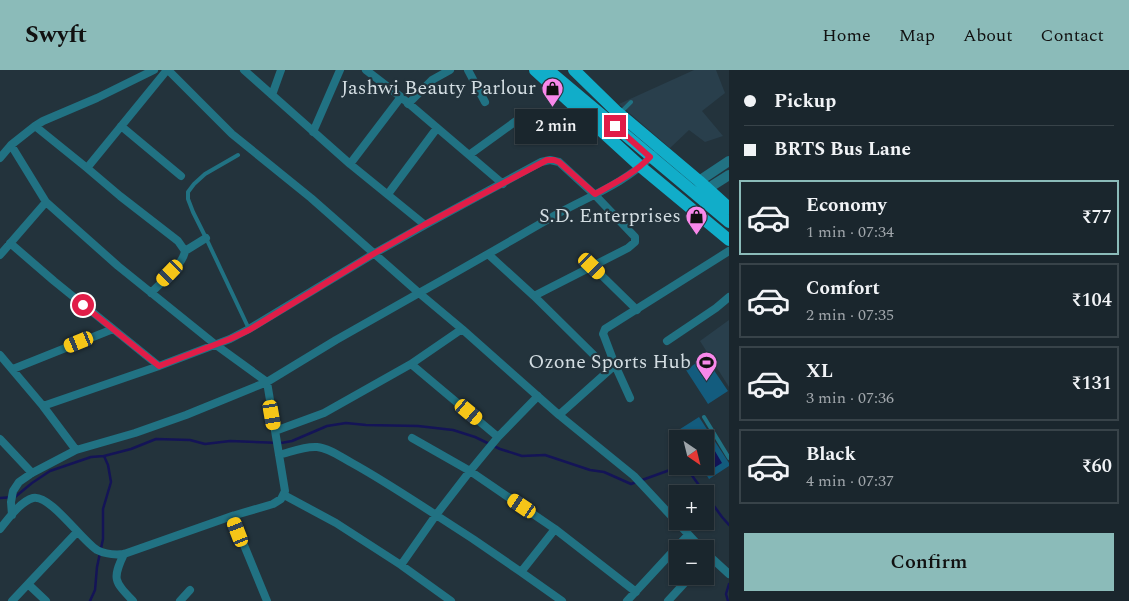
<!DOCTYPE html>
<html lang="en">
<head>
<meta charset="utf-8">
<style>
  body { margin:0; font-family:Spectral,serif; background:#232e35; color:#f1f3f6; height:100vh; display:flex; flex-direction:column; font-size:19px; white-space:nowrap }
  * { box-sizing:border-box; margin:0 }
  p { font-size:16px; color:#9fa5aa }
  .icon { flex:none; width:28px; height:28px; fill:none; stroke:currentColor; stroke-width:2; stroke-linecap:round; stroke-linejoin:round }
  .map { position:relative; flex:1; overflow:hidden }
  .drawer { display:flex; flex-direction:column; background:#1a262d; width:400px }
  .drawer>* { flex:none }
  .hud { display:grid; align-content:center; height:110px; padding:0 15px; background:#1a262d }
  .needle { width:32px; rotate:145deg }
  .fabs { position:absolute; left:669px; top:360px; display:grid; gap:10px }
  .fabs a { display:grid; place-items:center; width:45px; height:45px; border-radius:0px; background:#1a262d; box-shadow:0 1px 4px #0004,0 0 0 1px #384349; font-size:25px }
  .end { position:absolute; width:22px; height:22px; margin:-11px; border:6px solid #e11d48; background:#fff; box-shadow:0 0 0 2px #fff }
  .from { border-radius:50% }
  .bubble { position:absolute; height:35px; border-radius:0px; background:#1a262d; box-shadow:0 1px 4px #0004,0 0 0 1px #384349; font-size:16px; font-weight:600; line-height:35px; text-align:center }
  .car { position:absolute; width:15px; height:30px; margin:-15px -8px; border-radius:6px; box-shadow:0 0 4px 1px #0007; background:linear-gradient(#f5c518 24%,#345 0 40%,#f5c518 0 76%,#345 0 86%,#f5c518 0) }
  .hud b { display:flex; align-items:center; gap:18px; height:48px; font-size:19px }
  .hud b+b { border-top:1px solid #384349 }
  .hud i { width:12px; height:12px; background:#f1f3f6 }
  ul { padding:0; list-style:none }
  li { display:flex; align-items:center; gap:15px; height:75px; margin:0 10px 8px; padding:0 5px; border:2px solid #384349; border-radius:0px }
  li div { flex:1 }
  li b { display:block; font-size:19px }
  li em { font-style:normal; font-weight:600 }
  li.on { border-color:#8bbbb9 }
  li>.icon { width:45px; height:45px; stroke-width:1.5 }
  .cta { display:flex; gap:10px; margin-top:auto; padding:10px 15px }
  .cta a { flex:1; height:58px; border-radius:0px; background:#8bbbb9; color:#111; font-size:20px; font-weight:600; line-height:58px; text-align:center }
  header { display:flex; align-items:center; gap:30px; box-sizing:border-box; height:70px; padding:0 25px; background:#8bbbb9; color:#111 }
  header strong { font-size:24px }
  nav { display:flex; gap:28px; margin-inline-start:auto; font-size:18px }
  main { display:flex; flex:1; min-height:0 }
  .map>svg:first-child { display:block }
</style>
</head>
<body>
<header>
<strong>Swyft</strong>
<nav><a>Home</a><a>Map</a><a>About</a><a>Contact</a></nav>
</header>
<main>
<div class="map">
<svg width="729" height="531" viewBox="0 0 729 531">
  <rect width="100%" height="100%" fill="#23333c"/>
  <!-- built -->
  <path fill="#293f4c" d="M 694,0 L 716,0 L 725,23 L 702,41 L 723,66 L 705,72 L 689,60 L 670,78 L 619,34 Z
    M 729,250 L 729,317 L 700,271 Z"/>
  <!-- green -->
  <path fill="#135c7e" d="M 705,287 L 728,321 L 708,334 L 686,300 Z
    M 699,347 L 729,393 L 729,396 L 709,409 L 701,396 L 705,396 L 705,369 L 683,369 L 677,361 Z"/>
  <!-- water -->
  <path fill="#141457" d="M 706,366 L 722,393 L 709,401 L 705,394 L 705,369 L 702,369 Z"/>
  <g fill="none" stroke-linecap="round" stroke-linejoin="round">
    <!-- stream -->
    <path stroke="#141457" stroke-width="2.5" d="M 683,396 L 688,400 L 722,447 L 729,455
      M 0,428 L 15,427 L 32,413 L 50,401 L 91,387 L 104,386 L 131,379 L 156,369 L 190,370 L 205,374 L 230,371 L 281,373 L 292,371 L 327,356 L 346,353 L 366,355 L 418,356 L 453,360 L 475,367 L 500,379 L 522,386 L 545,385 L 590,400 L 604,402 L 631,414 L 681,396
      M 90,531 L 95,520 L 97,497 L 103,469 L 103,439 L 111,412 L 108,395 L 104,386
      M 728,531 L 726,524 L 729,514"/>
    <!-- service -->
    <path stroke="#217283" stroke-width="4" d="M 620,43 L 631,32
      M 238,85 L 205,104 L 194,114 L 188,122 L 188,129 L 193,142 L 206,168 L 249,259
      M 704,347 L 729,388"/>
    <!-- minor -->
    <path stroke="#217283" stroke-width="8" d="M 244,0 L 350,94 L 425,155
      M 366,0 L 401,27 L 503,114
      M 468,0 L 485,32
      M 272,25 L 281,0
      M 408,34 L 432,10 L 450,0
      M 35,56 L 87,98
      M 121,56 L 181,106
      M 313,62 L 340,0
      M 11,75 L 35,56 L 43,51 L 97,28 L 154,0
      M 469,85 L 516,51
      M 0,88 L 11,75 L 46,132 L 118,196 L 216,275 L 267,312 L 285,421 L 281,429 L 273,434 L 232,446 L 124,484 C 115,485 105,484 97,480 C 82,471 50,424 33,428 C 21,431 8,449 0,459
      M 350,94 L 401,27
      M 388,124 L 437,58
      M 10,173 L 54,211 L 159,296
      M 185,181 L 206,168
      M 488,184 L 534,226
      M 0,185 L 46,132
      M 592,196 L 637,240
      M 151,223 C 161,212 183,195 185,181 L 178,171 L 120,126 L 87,98 L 167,0
      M 462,259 L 419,223 C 466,197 512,170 559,143 C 592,125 625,113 653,85
      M 667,271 L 716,238 L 729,227
      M 0,285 L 43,336 L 76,380
      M 13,299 L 113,259
      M 630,328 L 615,295 L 604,266 L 603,264 L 605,259 L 729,181
      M 43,336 L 159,296 L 230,269 L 249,259 L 375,183 L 425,155 L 541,92 L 550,90 L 559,92 L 595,125 L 635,167 L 635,172 L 628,178 L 534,226 L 609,300
      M 559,345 L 634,406 L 702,479
      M 275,361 L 324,343 L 411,294
      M 498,367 L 538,326
      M 412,368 L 470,401 L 555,459 L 636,522
      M 0,369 L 32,403
      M 279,385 C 291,382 304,376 317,377 C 329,378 341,387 352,393 C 381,409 408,427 436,445 L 470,401 L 498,367 L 411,294 L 462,259 L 559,345 L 615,295
      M 284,425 L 336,453 L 401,495 L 451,531
      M 12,445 L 11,432 L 13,421 L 19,412 L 32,403 L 76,380 L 135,363 L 186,345 L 267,312 L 336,270 L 419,223 L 311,128 L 232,64 L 168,0
      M 232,446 L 267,531
      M 705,482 L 729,504
      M 124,484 C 112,509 114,511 133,531
      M 401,495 L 436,445 L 473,469 L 521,502 L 555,459
      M 521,502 L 562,531
      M 28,514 L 46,531
      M 12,531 L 77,462
      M 180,531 L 190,520
      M 627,531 L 688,465
      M 668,531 L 691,506"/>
    <!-- tertiary -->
    <path stroke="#217283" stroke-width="10" d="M 699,111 L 729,91
      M 707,119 L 729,105"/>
    <!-- primary -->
    <path stroke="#11adc9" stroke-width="12" d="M 535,0 L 641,97 L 729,170
      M 548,0 L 729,152
      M 574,0 L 616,41 L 699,111 L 729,138"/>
  </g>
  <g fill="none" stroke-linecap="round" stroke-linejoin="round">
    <!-- route -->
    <path stroke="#e11d48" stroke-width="6" d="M 83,235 L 159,296 L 230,269 L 249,260 L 375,183 L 424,155 L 547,90 L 554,90 L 559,92 L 595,124 C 615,113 635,103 650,87 L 615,56"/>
  </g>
  <!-- icons -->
  <defs>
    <symbol id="shop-pin" viewBox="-11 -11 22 30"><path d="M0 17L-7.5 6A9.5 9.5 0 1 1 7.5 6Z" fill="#f888ea" stroke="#23333c"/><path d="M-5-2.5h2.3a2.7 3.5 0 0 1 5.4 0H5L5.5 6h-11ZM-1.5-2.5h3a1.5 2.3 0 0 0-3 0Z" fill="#111"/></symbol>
    <symbol id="stadium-pin" viewBox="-11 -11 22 30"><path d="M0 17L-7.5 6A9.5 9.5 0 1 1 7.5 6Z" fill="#f888ea" stroke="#23333c"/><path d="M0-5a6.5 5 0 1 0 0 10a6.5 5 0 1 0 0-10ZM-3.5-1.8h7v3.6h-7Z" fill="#111"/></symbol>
  </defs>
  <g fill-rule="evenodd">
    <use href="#shop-pin" x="540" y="6" width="25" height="34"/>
    <use href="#shop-pin" x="684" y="134" width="25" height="34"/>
    <use href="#stadium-pin" x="694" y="280" width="25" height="34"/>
  </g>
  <g text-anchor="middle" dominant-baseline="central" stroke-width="4.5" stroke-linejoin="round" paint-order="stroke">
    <!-- poi labels -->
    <g font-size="20" fill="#d3dde2" stroke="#23333c" text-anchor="end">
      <text x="536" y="18">Jashwi Beauty Parlour</text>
      <text x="681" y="146">S.D. Enterprises</text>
      <text x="691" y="292">Ozone Sports Hub</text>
    </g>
  </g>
</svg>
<div class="fabs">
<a><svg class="needle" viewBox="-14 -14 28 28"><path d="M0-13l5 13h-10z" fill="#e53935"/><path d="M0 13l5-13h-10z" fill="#9fa5aa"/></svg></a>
<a>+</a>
<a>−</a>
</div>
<i class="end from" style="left:83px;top:235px"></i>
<i class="end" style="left:615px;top:56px"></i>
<div class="bubble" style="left:515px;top:39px;width:82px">2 min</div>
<i class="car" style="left:592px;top:196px;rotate:134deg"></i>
<i class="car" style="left:170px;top:203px;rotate:224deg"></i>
<i class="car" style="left:79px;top:272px;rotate:248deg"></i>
<i class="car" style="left:469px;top:342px;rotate:130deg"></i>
<i class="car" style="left:272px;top:345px;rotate:170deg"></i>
<i class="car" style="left:522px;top:436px;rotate:304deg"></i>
<i class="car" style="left:238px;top:462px;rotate:339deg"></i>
</div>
<section class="drawer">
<div class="hud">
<b><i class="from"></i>Pickup</b>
<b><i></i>BRTS Bus Lane</b>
</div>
<ul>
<li class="on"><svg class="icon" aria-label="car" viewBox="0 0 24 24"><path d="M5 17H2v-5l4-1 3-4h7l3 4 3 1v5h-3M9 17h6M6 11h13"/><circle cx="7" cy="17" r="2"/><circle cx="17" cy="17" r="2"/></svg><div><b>Economy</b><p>1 min · 07:34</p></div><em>₹77</em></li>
<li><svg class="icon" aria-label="car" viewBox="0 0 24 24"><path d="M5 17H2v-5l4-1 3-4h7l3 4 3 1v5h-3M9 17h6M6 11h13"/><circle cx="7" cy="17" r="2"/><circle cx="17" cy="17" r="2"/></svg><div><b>Comfort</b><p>2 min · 07:35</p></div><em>₹104</em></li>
<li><svg class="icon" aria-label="car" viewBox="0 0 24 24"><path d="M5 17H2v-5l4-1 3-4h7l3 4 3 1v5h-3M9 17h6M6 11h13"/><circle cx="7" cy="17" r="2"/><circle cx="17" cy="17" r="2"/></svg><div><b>XL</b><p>3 min · 07:36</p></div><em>₹131</em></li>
<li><svg class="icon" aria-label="car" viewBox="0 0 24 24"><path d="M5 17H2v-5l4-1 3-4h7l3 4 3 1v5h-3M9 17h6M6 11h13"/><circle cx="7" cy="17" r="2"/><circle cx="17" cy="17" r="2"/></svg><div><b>Black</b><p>4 min · 07:37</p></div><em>₹60</em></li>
</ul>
<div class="cta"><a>Confirm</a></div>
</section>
</main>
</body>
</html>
